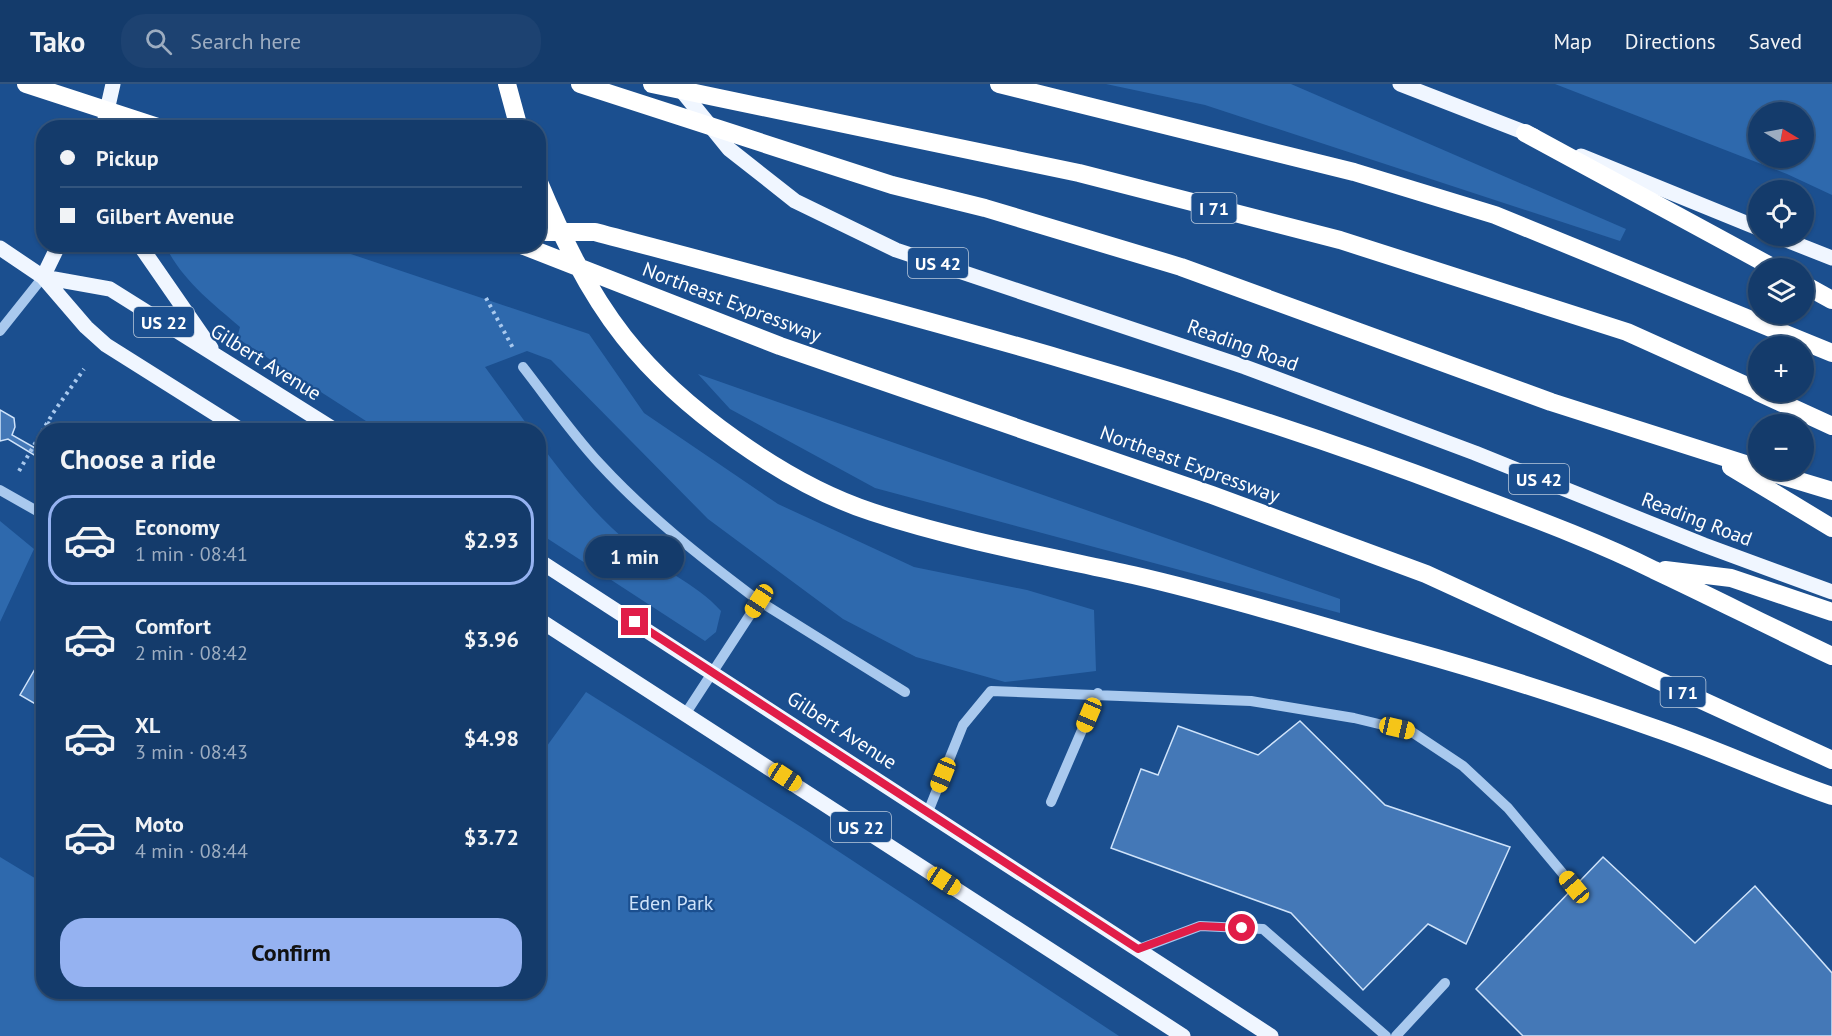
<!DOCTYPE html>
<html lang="en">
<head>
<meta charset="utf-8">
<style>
  body { margin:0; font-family:"PT Sans",sans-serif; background:#1d4271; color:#f1f3f6; height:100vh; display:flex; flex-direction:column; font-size:22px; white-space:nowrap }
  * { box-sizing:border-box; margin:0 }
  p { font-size:20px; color:#9dadc1 }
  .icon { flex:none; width:33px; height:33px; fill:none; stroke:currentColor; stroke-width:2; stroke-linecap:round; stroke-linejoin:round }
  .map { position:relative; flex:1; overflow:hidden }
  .details { position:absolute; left:36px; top:339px; width:510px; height:576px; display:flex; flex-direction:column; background:#143b6b; border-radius:24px; box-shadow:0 2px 4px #0004,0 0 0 2px #33557e }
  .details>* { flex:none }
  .guide { position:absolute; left:36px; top:36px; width:510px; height:132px; border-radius:24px; box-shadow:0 2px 4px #0004,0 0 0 2px #33557e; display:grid; align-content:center; height:132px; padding:0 24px; background:#143b6b }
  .needle { width:39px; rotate:100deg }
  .buttons { position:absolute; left:1748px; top:18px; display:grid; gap:12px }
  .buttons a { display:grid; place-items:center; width:66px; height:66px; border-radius:50%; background:#143b6b; box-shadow:0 2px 4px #0004,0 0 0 2px #33557e; font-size:30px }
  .end { position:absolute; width:27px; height:27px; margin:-14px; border:8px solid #e11d48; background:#fff; box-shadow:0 0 0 3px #fff }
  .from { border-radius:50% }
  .bubble { position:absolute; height:42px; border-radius:21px; background:#143b6b; box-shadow:0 2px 4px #0004,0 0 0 2px #33557e; font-size:20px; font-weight:800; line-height:42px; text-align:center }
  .car { position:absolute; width:18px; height:36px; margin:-18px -9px; border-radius:8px; box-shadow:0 0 4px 2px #0007; background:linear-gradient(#f5c518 24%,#345 0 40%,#f5c518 0 76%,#345 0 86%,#f5c518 0) }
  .guide b { display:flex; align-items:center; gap:21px; height:57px; font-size:22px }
  .guide b+b { border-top:2px solid #33557e }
  .guide i { width:15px; height:15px; background:#f1f3f6 }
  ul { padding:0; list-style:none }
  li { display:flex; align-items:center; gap:18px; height:90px; margin:0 12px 9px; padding:0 12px; border:3px solid transparent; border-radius:24px }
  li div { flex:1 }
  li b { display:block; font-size:22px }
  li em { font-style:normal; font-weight:800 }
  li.active { border-color:#95b2f1 }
  li>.icon { width:54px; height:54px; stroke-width:1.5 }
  h2 { padding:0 24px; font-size:27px; line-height:72px }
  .primary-button { display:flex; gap:12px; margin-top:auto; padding:12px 24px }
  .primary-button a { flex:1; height:69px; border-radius:24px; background:#95b2f1; color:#111; font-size:24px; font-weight:800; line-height:69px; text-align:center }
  header { display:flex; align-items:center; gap:36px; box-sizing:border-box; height:84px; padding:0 30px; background:#143b6b; border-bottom:2px solid #33557e }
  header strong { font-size:28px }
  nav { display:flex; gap:33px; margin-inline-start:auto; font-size:21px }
  .search { width:420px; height:54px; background:#1d4271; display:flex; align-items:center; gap:15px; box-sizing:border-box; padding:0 21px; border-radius:24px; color:#9dadc1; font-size:22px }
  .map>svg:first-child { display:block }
</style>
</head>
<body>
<header>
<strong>Tako</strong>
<div class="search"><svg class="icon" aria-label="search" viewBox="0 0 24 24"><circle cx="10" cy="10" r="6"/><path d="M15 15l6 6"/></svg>Search here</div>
<nav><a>Map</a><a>Directions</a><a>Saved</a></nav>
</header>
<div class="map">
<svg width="1832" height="952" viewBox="0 0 1832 952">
  <rect width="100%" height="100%" fill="#1b4f8f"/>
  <!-- green -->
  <path fill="#2e69ad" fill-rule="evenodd" d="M 1106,0 L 1291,0 L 1626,145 L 1620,157 L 1205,21 Z
    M 1555,0 L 1832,0 L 1832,111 L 1787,90 ZM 1803,28 L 1803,74 L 1758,74 L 1758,28 Z
    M 165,161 L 324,161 L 589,250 L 644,329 L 778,420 L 914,483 L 1027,506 L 1094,526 L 1096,587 L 1005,598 L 916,573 L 843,535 L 708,435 L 551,276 L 527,267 L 485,283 L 531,346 L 380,346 L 237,254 L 240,243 C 211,218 182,196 165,161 Z
    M 698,290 L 1340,515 L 1340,529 L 875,404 L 730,325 Z
    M 538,357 C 565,394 596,432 631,461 C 660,486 695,498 721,527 L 716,548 L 705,557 L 539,449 Z
    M 0,437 L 34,465 L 0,538 Z
    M 586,608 L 806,746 L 1119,952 L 0,952 L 0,773 L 43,799 L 44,908 L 538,908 L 539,673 Z"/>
  <!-- building -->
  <path fill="#4478b7" stroke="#cfe3fa" stroke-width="1.5" d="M 0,326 L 14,334 L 15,343 L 12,351 L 44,369 L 44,377 L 8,355 L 0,357 Z
    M 44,560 L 44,625 L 20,611 L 39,578 L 35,575 Z
    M 1300,637 L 1385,721 L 1510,763 L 1466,860 L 1428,840 L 1363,906 L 1291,829 L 1111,764 L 1141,685 L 1158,691 L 1178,642 L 1258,671 Z
    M 1603,773 L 1695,859 L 1755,802 L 1832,889 L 1832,952 L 1523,952 L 1476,905 Z"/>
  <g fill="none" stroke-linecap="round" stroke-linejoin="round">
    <!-- path -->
    <path stroke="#a9c9ee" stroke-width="4" stroke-dasharray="3 4.5" stroke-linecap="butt" d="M 486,214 L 514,266
      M 47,339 L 68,346
      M 19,387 L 53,329 L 84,285"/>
    <!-- minor -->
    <path stroke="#a9c9ee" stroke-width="10" d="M 0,247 L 43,193
      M 523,283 C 548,315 572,350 600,380 C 648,432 703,475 759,517
      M 0,406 L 44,431
      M 686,629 L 759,517 L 905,608
      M 1051,718 L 1098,609
      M 928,728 L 963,641 L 991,607 L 1251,617 L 1354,634 L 1412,648 L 1463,682 L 1508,724 L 1574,803
      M 1139,865 L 1200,842 L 1263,845 L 1386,952
      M 1396,952 L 1445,899"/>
    <!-- major -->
    <path stroke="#f0f6ff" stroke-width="15" d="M 1400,0 L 1534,52
      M 677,1 L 729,65 L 795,117 L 896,166 L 1245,283 L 1475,369 L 1704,461 L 1832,508
      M 103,44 L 113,0
      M 1581,72 L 1758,144
      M 1776,152 L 1832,174
      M 139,160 L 211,264
      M 0,164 L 43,193 L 86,243 L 106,261 L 241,346
      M 43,193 L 110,205 L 335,346
      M 43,193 L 59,160
      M 538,476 L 1271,952
      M 538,535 L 1183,952"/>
    <!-- highway -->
    <path stroke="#fff" stroke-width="18" d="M 26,0 L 161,44
      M 507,0 L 519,44
      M 580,0 L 892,101 L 985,124 L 1181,183 L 1551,318 L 1758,384
      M 652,0 L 1079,89 L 1340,156 L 1627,248 L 1758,307
      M 999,0 L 1354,88 L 1495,131 L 1832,269
      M 1525,49 L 1774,184
      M 538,96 C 561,151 587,206 624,253 C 680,324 786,400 872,428 C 957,456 1046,472 1133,491 C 1226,512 1317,541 1408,566 C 1492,589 1575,616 1657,645 C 1716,665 1773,692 1832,712
      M 538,148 L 595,148 C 886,225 1177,299 1459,406 C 1522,430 1594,456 1654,486 C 1714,514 1772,544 1832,572
      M 519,160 L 780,262 L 1212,411 L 1426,490 L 1832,676
      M 1803,200 L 1832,216
      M 1758,308 L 1832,342
      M 1731,383 L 1832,444
      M 1763,386 L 1832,407
      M 1665,486 L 1731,494 L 1832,528"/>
  </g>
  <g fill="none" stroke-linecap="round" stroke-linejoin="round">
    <!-- route -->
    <path stroke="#e11d48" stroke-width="8" d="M 635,538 L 1138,865 L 1200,842 L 1242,844"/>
  </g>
  <g text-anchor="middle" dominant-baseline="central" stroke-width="4.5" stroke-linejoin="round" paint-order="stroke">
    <!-- shield labels -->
    <g fill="#1b4f8f" stroke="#bbcadd" stroke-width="1.5">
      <rect x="1191.5" y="109" width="45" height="30" rx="4.5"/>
      <rect x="908" y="164" width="60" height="30" rx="4.5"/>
      <rect x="134" y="223" width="60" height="30" rx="4.5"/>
      <rect x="1509" y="380" width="60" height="30" rx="4.5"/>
      <rect x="1660.5" y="593" width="45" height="30" rx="4.5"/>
      <rect x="831" y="728" width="60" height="30" rx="4.5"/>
    </g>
    <g font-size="18" font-weight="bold" fill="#fff">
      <text x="1214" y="124">I 71</text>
      <text x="938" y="179">US 42</text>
      <text x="164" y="238">US 22</text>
      <text x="1539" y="395">US 42</text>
      <text x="1683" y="608">I 71</text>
      <text x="861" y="743">US 22</text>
    </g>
    <!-- street labels -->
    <g font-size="20" fill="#fff" stroke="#1b4f8f">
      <text transform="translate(732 218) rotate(21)">Northeast Expressway</text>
      <text transform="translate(1243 261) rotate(20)">Reading Road</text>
      <text transform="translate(266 278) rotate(32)">Gilbert Avenue</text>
      <text transform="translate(1190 380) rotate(20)">Northeast Expressway</text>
      <text transform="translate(1697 435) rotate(21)">Reading Road</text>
      <text transform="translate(842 646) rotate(33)">Gilbert Avenue</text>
    </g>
    <!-- park labels -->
    <g font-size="20" fill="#cfe3fa" stroke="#1b4f8f">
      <text x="671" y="819">Eden Park</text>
    </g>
  </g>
</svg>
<div class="buttons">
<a><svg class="needle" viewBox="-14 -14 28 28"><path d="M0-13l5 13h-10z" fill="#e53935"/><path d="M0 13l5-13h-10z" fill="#9dadc1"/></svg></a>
<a><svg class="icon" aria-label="locate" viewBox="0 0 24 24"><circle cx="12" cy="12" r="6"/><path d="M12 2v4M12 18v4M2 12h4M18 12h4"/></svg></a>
<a><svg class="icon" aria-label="layers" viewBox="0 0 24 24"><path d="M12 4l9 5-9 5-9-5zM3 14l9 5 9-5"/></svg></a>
<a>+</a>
<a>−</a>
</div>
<i class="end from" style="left:1242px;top:844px"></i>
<i class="end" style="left:635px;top:538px"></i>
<div class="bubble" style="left:585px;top:452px;width:99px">1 min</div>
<i class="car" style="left:759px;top:517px;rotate:213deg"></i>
<i class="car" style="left:1089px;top:631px;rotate:203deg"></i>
<i class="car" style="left:1397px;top:644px;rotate:103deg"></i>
<i class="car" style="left:943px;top:691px;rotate:202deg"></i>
<i class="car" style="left:785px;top:693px;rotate:123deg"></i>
<i class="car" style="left:944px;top:797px;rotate:123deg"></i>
<i class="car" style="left:1574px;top:803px;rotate:320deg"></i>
<div class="guide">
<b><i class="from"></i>Pickup</b>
<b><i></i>Gilbert Avenue</b>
</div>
<section class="details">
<h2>Choose a ride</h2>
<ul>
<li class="active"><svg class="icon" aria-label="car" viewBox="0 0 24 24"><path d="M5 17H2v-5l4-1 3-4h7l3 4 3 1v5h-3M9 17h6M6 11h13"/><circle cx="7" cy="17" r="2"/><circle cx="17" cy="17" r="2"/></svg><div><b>Economy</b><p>1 min · 08:41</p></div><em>$2.93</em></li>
<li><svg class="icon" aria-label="car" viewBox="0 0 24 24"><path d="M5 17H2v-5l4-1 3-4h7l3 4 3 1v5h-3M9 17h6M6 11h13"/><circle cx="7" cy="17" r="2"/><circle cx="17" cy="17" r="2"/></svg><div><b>Comfort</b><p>2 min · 08:42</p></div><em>$3.96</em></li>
<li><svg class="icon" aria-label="car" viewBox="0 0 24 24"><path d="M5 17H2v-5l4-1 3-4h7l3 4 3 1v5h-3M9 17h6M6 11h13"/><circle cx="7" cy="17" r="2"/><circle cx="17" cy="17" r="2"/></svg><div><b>XL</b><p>3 min · 08:43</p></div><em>$4.98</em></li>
<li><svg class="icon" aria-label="car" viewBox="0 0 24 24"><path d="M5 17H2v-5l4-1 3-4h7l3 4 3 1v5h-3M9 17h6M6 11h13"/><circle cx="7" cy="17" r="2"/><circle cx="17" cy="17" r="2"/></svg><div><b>Moto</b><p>4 min · 08:44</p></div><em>$3.72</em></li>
</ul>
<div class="primary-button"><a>Confirm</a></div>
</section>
</div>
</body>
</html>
